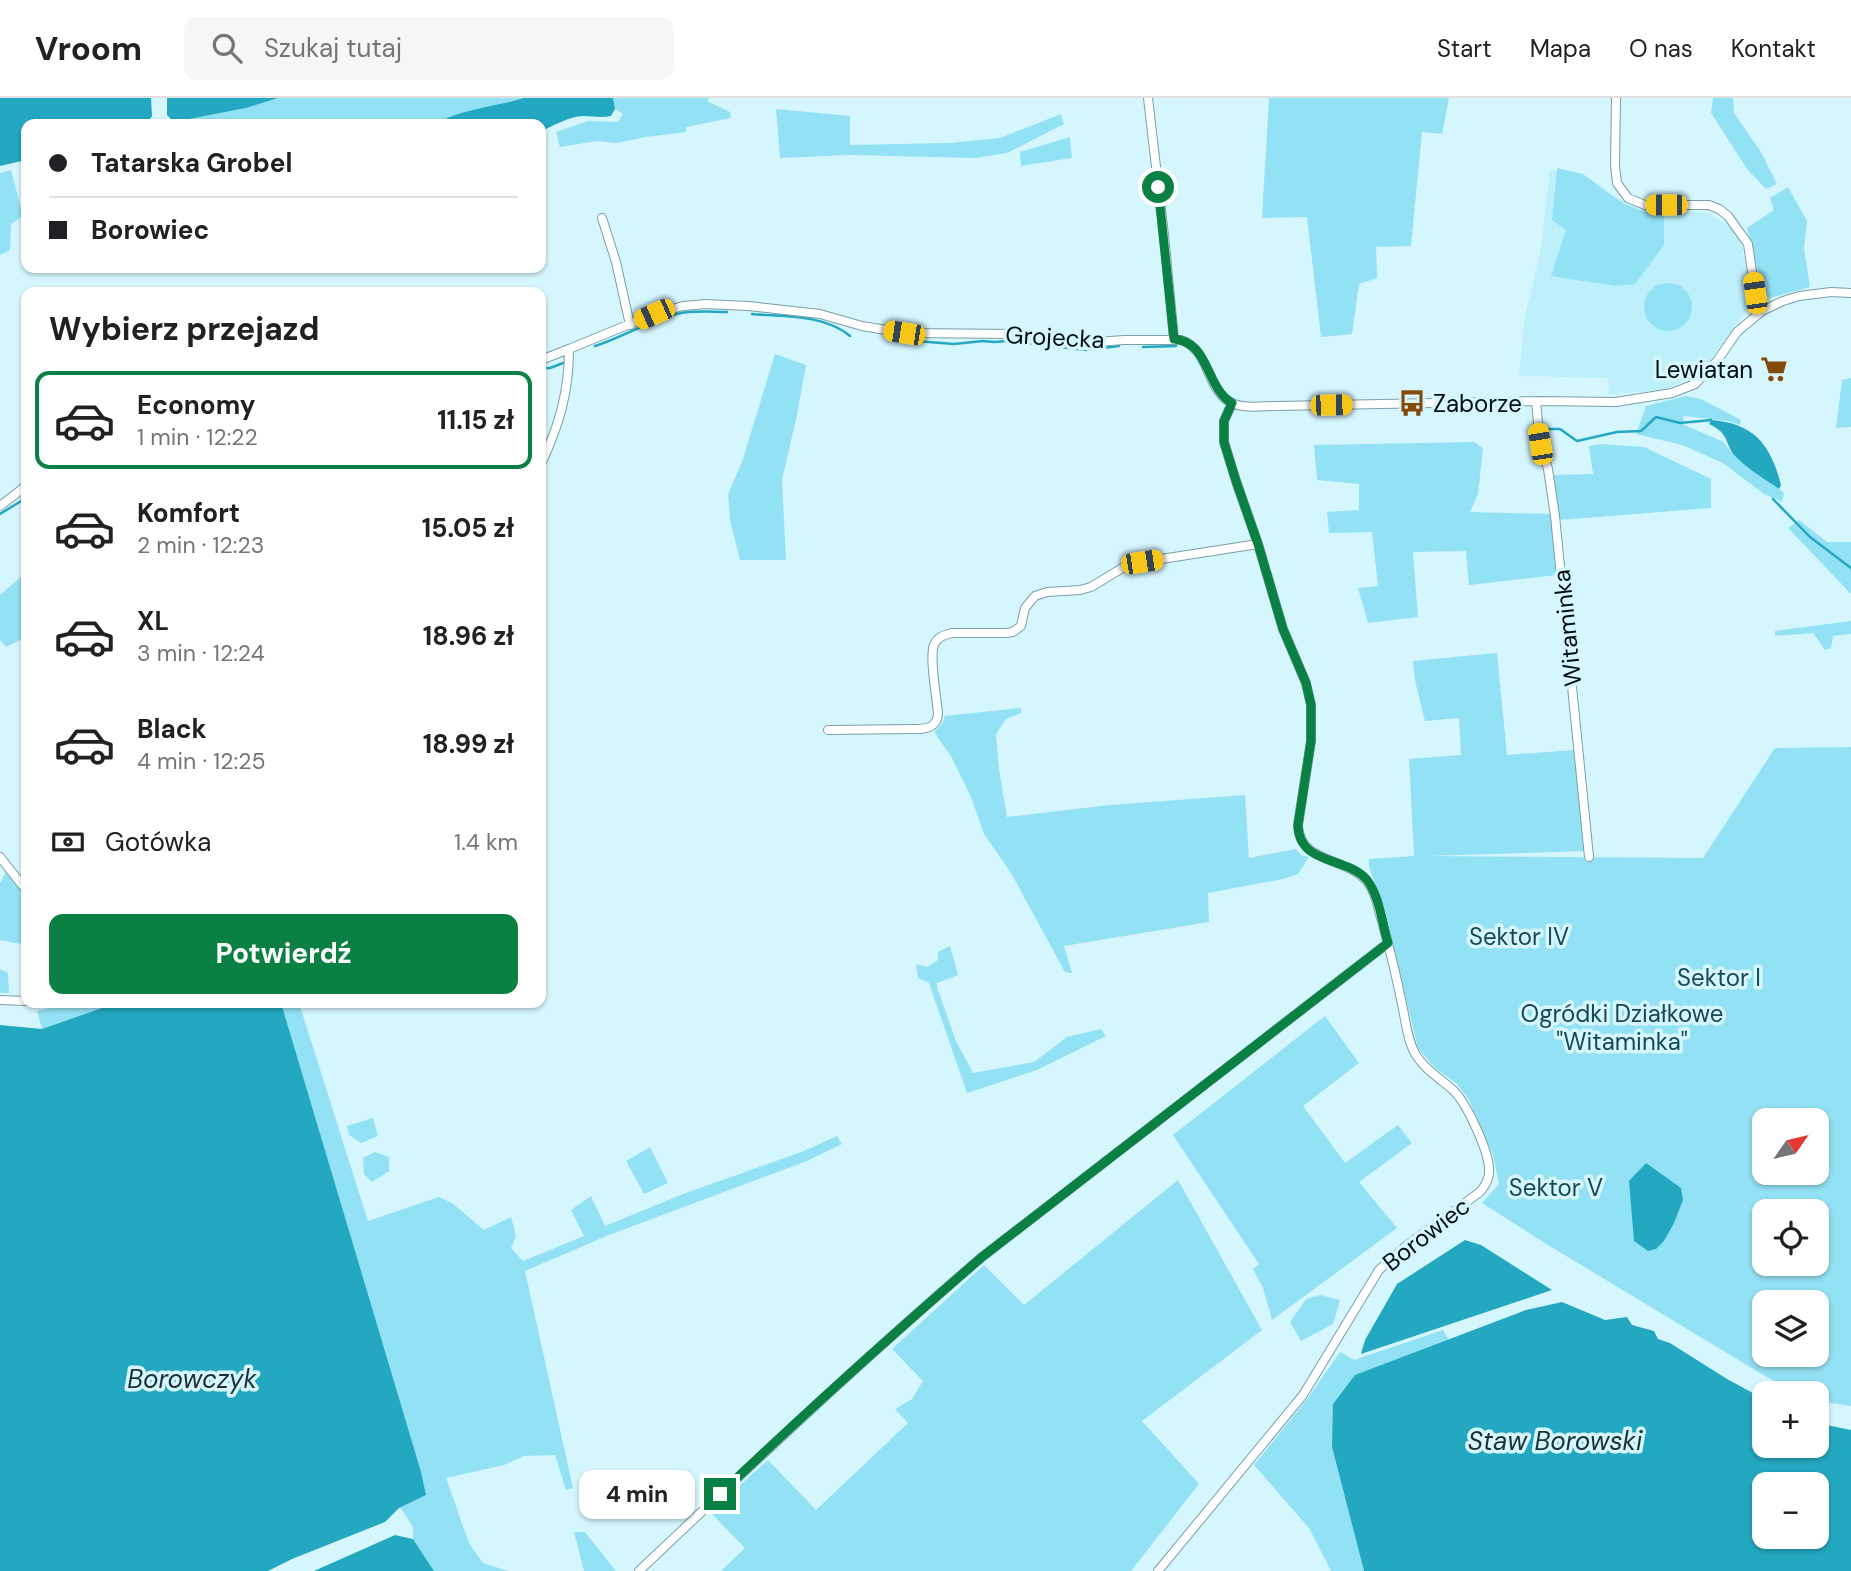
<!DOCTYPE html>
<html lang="pl">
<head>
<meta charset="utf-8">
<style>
  body { margin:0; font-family:"DM Sans",sans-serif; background:#f6f6f6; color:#202124; height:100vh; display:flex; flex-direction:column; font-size:26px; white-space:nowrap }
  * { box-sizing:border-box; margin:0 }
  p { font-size:23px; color:#757577 }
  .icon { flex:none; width:38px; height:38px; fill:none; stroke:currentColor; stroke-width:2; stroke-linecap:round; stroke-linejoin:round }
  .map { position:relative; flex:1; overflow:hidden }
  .details { position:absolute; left:21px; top:189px; width:525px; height:721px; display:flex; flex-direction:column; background:#fff; border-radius:14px; box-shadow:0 2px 5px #0004 }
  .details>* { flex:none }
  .guide { position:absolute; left:21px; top:21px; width:525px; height:154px; border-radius:14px; box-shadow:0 2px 5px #0004; display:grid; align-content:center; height:154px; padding:0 28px; background:#fff }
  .needle { width:46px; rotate:56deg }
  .tools { position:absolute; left:1752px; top:1010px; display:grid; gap:14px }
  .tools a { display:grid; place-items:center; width:77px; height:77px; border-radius:14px; background:#fff; box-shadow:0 2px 5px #0004; font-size:35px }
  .end { position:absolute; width:32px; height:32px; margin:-16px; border:9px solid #0b8043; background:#fff; box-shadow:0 0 0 4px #fff }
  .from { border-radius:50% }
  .bubble { position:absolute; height:49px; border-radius:14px; background:#fff; box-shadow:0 2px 5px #0004; font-size:23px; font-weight:700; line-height:49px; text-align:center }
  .car { position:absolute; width:21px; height:42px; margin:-21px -10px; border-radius:9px; box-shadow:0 0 5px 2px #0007; background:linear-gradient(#f5c518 24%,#345 0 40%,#f5c518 0 76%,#345 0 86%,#f5c518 0) }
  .guide b { display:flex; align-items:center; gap:24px; height:66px; font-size:26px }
  .guide b+b { border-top:2px solid #e0e0e0 }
  .guide i { width:18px; height:18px; background:#202124 }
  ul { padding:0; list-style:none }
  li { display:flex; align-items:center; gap:21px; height:98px; margin:0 14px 10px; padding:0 14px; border:4px solid transparent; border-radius:14px }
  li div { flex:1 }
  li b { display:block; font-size:26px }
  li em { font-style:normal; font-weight:700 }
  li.current { border-color:#0b8043 }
  li>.icon { width:63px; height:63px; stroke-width:1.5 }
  h2 { padding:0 28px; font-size:32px; line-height:84px }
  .pay { display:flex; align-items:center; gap:18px; height:77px; padding:0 28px; font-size:26px }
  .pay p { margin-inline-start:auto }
  .action { display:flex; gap:14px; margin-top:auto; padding:14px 28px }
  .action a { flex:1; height:80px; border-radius:14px; background:#0b8043; color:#fff; font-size:28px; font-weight:700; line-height:80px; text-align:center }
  header { display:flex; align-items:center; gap:42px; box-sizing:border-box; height:98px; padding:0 35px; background:#fff; border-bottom:2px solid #e0e0e0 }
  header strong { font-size:33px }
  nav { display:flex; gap:38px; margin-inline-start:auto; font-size:24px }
  .search { width:490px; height:63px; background:#f6f6f6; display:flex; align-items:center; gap:18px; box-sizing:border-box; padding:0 24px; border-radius:14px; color:#757577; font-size:26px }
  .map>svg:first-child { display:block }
</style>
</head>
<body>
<header>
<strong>Vroom</strong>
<div class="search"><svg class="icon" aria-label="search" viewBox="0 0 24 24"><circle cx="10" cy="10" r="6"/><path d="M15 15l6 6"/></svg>Szukaj tutaj</div>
<nav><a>Start</a><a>Mapa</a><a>O nas</a><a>Kontakt</a></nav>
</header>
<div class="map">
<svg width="1851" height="1473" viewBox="0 0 1851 1473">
  <rect width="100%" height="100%" fill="#d6f6fe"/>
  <!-- built -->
  <path fill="#bef0fc" d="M 1550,71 L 1638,109 L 1708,115 L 1727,127 L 1737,136 L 1743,151 L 1751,206 L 1701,274 L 1667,291 L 1609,297 L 1608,280 L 1519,278 L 1524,222 L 1541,150 Z"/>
  <!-- green -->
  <path fill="#93e1f4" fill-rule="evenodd" d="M 278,0 L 523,0 L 447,20 L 444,26 L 172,26 L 174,24 L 246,10 Z
    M 613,0 L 709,0 L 707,3 L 730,14 L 731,20 L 686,29 L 686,34 L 646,39 L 616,45 L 597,43 L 560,49 L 556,34 L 588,23 L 618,24 L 623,16 L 615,11 Z
    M 1269,0 L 1449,0 L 1442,36 L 1422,34 L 1411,148 L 1376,149 L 1377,180 L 1359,186 L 1352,236 L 1321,239 L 1307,119 L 1262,120 Z
    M 1713,0 L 1733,0 L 1734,15 L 1761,54 L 1777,86 L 1766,91 L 1747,71 L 1711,15 Z
    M 776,11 L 850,18 L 850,47 L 949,45 L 1000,40 L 1061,16 L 1064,26 L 1007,55 L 975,60 L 850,57 L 780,60 Z
    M 1070,39 L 1072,60 L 1021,68 L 1020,54 Z
    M 1557,70 L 1583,76 L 1624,106 L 1643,113 L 1664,114 L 1664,147 L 1635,186 L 1616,188 L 1551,178 L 1566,132 L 1552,122 Z
    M 11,72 L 23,118 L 11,126 L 10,152 L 0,157 L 0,75 Z
    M 1788,89 L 1807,123 L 1804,150 L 1810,189 L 1770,200 L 1764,197 L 1747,130 L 1774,112 L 1770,100 Z
    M1644 209a24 24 0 1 1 48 0a24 24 0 1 1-48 0Z
    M 775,256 L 806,267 L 797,317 L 782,382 L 786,462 L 740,462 L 730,422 L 728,396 L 742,364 Z
    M 1851,280 L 1851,329 L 1836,330 L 1842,282 Z
    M 1686,298 L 1701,301 L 1741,322 L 1740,327 L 1728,323 L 1683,318 L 1684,327 L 1722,343 L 1739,362 L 1784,395 L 1782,404 L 1764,396 L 1723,365 L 1682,347 L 1636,336 L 1646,308 Z
    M 1474,344 L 1483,350 L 1478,396 L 1470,414 L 1551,416 L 1557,477 L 1469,487 L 1466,453 L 1413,454 L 1418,519 L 1368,525 L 1358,490 L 1378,488 L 1372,434 L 1329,435 L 1327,414 L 1359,412 L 1359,386 L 1317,382 L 1314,347 Z
    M 1600,346 L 1644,349 L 1711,381 L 1711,410 L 1560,422 L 1553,377 L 1593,376 L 1589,348 Z
    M 1799,422 L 1827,444 L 1851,444 L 1851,496 L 1788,430 Z
    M 23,477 L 26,478 L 26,542 L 24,540 L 6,549 L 0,542 L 0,497 Z
    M 1851,523 L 1851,536 L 1833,538 L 1831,550 L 1825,552 L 1813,535 L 1775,538 L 1775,533 Z
    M 1497,555 L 1507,657 L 1575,652 L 1586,753 L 1426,758 L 1703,760 L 1775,650 L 1851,649 L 1851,1308 L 1817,1303 L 1816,1295 L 1797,1295 L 1765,1278 L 1548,1147 L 1482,1105 L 1499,1086 L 1493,1057 L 1469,1002 L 1456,985 L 1435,970 L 1418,950 L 1385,813 L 1369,769 L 1369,761 L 1414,758 L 1409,661 L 1461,657 L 1459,620 L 1425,623 L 1415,583 L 1413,563 ZM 1764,1022 L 1816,1022 L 1816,1074 L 1764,1074 ZM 1764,1113 L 1816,1113 L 1816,1166 L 1764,1166 ZM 1764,1204 L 1816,1204 L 1816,1256 L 1764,1256 Z
    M 1021,610 L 1021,615 L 1006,621 L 996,636 L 999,672 L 1007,719 L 1110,707 L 1245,697 L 1249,760 L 1296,751 L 1301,757 L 1309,759 L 1298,776 L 1283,781 L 1208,795 L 1209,824 L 1064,848 L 1072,875 L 1065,874 L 1011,775 L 984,736 L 971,699 L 952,660 L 934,634 L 942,626 L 945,618 Z
    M 6,773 L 20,789 L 26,801 L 26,847 L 0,842 L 0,785 Z
    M 950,848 L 958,877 L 937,885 L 937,889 L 956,943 L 973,975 L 1034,964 L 1067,939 L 1101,931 L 1106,938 L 1037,972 L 967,995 L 929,885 L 918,880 L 916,866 L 927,869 L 938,862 L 938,854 Z
    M 0,871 L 8,875 L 9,895 L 0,895 Z
    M 72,905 L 116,905 L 42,931 L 37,913 Z
    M 279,905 L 299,905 L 368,1123 L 439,1099 L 452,1105 L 484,1132 L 511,1119 L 516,1138 L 511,1150 L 523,1163 L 584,1138 L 571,1112 L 591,1098 L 605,1128 L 683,1096 L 804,1053 L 837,1038 L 842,1046 L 807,1063 L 609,1137 L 525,1173 L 573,1390 L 566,1392 L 555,1357 L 524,1358 L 504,1367 L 446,1380 L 469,1445 L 483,1465 L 508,1473 L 434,1473 L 413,1441 L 413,1429 L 400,1409 L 350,1146 Z
    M 1325,918 L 1359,965 L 1303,1008 L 1345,1065 L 1398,1027 L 1412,1045 L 1359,1084 L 1397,1130 L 1272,1222 L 1263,1190 L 1253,1171 L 1259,1166 L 1173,1037 Z
    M 373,1020 L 378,1038 L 361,1045 L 349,1037 L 347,1028 Z
    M 650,1049 L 668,1085 L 644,1096 L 626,1063 Z
    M 375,1054 L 389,1059 L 389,1073 L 372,1084 L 364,1076 L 363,1060 Z
    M 1178,1082 L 1262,1232 L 1142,1323 L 1199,1386 L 1131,1473 L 721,1473 L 745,1450 L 710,1414 L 768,1362 L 816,1412 L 908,1325 L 895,1311 L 912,1301 L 923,1283 L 892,1251 L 984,1167 L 1024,1207 Z
    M 1320,1197 L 1340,1202 L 1333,1226 L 1301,1243 L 1290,1224 L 1306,1201 Z
    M 1443,1232 L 1449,1242 L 1356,1277 L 1332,1349 L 1364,1473 L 1331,1473 L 1309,1430 L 1254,1367 L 1308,1300 L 1340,1254 L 1354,1262 Z
    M 574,1434 L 585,1434 L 616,1473 L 584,1473 Z"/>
  <!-- water -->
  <path fill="#24a8c1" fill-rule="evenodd" d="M 0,0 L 151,0 L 152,18 L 147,26 L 26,26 L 26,62 L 0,68 Z
    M 167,0 L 278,0 L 246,10 L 174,24 L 167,17 Z
    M 523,0 L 613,0 L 615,11 L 611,18 C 601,20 593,18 583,18 C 569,18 554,28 541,33 L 541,26 L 444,26 L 447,20 C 471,10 498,8 523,0 Z
    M 1711,322 C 1754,325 1771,347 1781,387 L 1779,391 C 1765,381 1749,372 1737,360 C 1723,346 1732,337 1709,326 Z
    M 116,905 L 281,905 L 421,1374 L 426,1397 L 399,1410 L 385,1424 L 292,1461 L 268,1473 L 0,1473 L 0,927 L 42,931 Z
    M 1646,1065 L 1681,1090 L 1683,1102 L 1674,1125 L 1664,1143 L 1656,1151 L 1648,1153 L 1634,1143 L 1629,1083 Z
    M 1465,1142 L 1481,1147 L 1552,1192 L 1361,1256 L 1365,1242 L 1397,1186 Z
    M 1562,1204 L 1605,1222 L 1627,1219 L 1632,1227 L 1654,1233 L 1658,1241 L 1670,1245 L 1727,1281 L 1764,1301 L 1764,1348 L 1816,1348 L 1817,1325 L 1851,1332 L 1851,1473 L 1364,1473 L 1332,1349 L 1333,1306 L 1355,1277 L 1526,1212 ZM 1764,1386 L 1816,1386 L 1816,1438 L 1764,1438 Z
    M 395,1437 L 413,1441 L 434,1473 L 314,1473 Z"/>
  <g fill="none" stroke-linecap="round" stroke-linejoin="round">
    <!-- stream -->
    <path stroke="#24a8c1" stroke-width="2.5" d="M 752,216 C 784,219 824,216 850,238
      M 916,243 L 954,246 L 983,243 L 994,244 L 1007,243 L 1086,252 L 1119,248
      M 595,248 C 623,239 648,223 677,216 C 693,212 711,214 727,214
      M 1143,249 L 1176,248
      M 541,270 L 550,270 L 563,265
      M 1544,331 L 1560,331 L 1577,343 L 1617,334 L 1641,333 L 1656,319 L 1680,325 L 1711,322
      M 1773,401 L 1810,439 L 1851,470
      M 0,416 L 26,400"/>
    <defs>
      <path id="minor" d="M 1148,0 L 1164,137 L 1174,241
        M 1616,0 L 1615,67 L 1617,85 L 1628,100 L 1645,107 L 1709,107 L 1719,111 L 1728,118 L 1748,146 L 1755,195 L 1762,213
        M 602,120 L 616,164 L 630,227
        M 541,262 L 569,251
        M 1536,303 L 1540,346 L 1548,371 L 1555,418 L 1589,759
        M 541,366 C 559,328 569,294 569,251 L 654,216 L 683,208 L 706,206 L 748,208 L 820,216 L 862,228 L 904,235 L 1029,236 L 1082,245 L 1124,242 L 1181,242 C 1211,252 1205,292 1232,305 C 1245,311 1263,308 1277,308 L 1536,303 L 1616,304 L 1672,295 L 1695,286 L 1717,263 L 1737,234 L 1762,213 L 1783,203 L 1799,198 L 1831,194 L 1851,195
        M 0,408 L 26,388
        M 828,632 L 916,631 C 927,631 937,629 938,616 C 937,601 929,559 934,547 C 937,539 944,537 952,535 L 1006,535 L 1013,534 L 1021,528 L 1025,510 L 1035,498 L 1047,494 L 1080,492 L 1091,489 L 1124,469 L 1142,464 L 1258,446
        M 0,759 L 26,792
        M 0,902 L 26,903
        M 639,1473 C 752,1366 864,1260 982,1159 L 1388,845
        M 1158,1473 L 1303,1297 L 1379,1172 L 1406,1148 L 1480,1094 C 1486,1087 1490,1079 1489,1070 C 1488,1052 1467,1006 1454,993 C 1441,981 1425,972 1416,957 C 1408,944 1406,926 1403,911 C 1397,881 1390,852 1382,823 C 1378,811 1377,798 1370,788 C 1353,758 1299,768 1298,727 L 1311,643 L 1311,607 L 1306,585 L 1283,531 L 1258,446 L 1236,383 L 1224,344 L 1224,323 L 1232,305"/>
    </defs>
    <!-- minor casing -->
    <use href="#minor" stroke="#799fa8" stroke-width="10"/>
    <!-- minor -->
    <use href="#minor" stroke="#fff" stroke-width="8"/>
  </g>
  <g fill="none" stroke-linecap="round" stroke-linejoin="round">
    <!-- route -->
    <path stroke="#0b8043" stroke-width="9" d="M 720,1396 C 805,1315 893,1236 982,1159 L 1388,845 C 1382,826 1380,799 1367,782 C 1347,758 1299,768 1298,727 L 1311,643 L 1311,607 L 1306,585 L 1283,531 L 1258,446 L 1236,383 L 1224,344 L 1224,323 L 1232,305 C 1205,289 1210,244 1174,241 L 1158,89"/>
  </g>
  <!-- icons -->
  <defs>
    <symbol id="supermarket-bare" viewBox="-9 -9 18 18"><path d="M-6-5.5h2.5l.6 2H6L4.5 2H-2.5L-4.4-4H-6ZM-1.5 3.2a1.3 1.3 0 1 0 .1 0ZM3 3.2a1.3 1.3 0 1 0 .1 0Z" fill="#864909" stroke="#d6f6fe" stroke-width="2.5" paint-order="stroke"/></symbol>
    <symbol id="bus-bare" viewBox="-9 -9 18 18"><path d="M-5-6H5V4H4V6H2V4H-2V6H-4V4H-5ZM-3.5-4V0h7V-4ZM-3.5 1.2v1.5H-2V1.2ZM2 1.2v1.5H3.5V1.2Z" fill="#864909" stroke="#d6f6fe" stroke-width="2.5" paint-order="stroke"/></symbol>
  </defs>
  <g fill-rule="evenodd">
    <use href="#supermarket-bare" x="1755" y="252" width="38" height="38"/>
    <use href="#bus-bare" x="1393" y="286" width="38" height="38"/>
  </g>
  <g text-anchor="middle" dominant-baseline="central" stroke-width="7" stroke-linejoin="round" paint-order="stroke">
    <!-- street labels -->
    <g font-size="24" fill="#020e11" stroke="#d6f6fe">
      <text transform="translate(1055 239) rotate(3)">Grojecka</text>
      <text transform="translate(1567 530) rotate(-96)">Witaminka</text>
      <text transform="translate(1426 1136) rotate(-38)">Borowiec</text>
    </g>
    <!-- poi labels -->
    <g font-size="24" fill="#020e11" stroke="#d6f6fe" text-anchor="end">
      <text x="1753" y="271">Lewiatan</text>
      <text x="1433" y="305" text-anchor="start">Zaborze</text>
    </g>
    <!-- park labels -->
    <g font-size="24" fill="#154954" stroke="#d6f6fe">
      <text x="1519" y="838">Sektor IV</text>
      <text x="1719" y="879">Sektor I</text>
      <text x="1622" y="915">Ogródki Działkowe<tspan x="1622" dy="28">"Witaminka"</tspan></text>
      <text x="1556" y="1089">Sektor V</text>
    </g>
    <!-- water labels -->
    <g font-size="26" font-style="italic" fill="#1c3136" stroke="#d6f6fe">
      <text x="192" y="1281">Borowczyk</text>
      <text x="1555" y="1343">Staw Borowski</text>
    </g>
  </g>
</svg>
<div class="tools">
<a><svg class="needle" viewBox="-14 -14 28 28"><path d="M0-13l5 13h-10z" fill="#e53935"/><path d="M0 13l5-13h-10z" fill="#757577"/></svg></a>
<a><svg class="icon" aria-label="locate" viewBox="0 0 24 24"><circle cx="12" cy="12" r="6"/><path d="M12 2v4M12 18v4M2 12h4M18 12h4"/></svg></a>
<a><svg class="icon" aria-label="layers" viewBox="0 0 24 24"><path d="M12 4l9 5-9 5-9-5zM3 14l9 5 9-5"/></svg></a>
<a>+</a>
<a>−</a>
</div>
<i class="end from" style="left:1158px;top:89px"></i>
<i class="end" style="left:720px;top:1396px"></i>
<div class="bubble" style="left:579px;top:1372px;width:116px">4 min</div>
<i class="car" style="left:1666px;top:107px;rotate:270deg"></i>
<i class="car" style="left:1755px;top:195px;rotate:352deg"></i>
<i class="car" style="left:654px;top:216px;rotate:246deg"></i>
<i class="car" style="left:904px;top:235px;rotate:279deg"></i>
<i class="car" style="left:1331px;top:307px;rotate:89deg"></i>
<i class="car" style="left:1540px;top:346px;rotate:351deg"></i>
<i class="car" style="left:1142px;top:464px;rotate:81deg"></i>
<div class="guide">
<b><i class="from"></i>Tatarska Grobel</b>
<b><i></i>Borowiec</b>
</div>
<section class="details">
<h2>Wybierz przejazd</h2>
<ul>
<li class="current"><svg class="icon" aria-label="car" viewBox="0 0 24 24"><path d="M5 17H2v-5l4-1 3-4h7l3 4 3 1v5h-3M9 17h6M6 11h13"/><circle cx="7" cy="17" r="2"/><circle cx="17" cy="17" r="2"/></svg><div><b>Economy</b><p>1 min · 12:22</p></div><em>11.15 zł</em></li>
<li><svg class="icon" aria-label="car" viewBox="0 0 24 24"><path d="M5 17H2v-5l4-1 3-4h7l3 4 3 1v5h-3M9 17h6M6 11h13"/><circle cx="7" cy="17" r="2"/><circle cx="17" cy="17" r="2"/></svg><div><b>Komfort</b><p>2 min · 12:23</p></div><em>15.05 zł</em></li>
<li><svg class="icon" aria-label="car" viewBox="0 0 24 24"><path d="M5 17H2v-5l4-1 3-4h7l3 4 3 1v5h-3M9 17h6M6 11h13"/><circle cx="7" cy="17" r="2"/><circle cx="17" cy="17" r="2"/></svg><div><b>XL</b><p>3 min · 12:24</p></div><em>18.96 zł</em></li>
<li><svg class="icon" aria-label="car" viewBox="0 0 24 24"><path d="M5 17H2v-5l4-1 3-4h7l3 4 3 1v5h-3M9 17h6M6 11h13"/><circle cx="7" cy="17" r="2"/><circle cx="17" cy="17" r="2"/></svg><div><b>Black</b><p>4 min · 12:25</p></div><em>18.99 zł</em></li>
</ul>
<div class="pay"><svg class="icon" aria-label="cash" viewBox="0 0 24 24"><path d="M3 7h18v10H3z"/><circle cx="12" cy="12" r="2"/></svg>Gotówka<p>1.4 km</p></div>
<div class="action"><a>Potwierdź</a></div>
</section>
</div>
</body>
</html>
